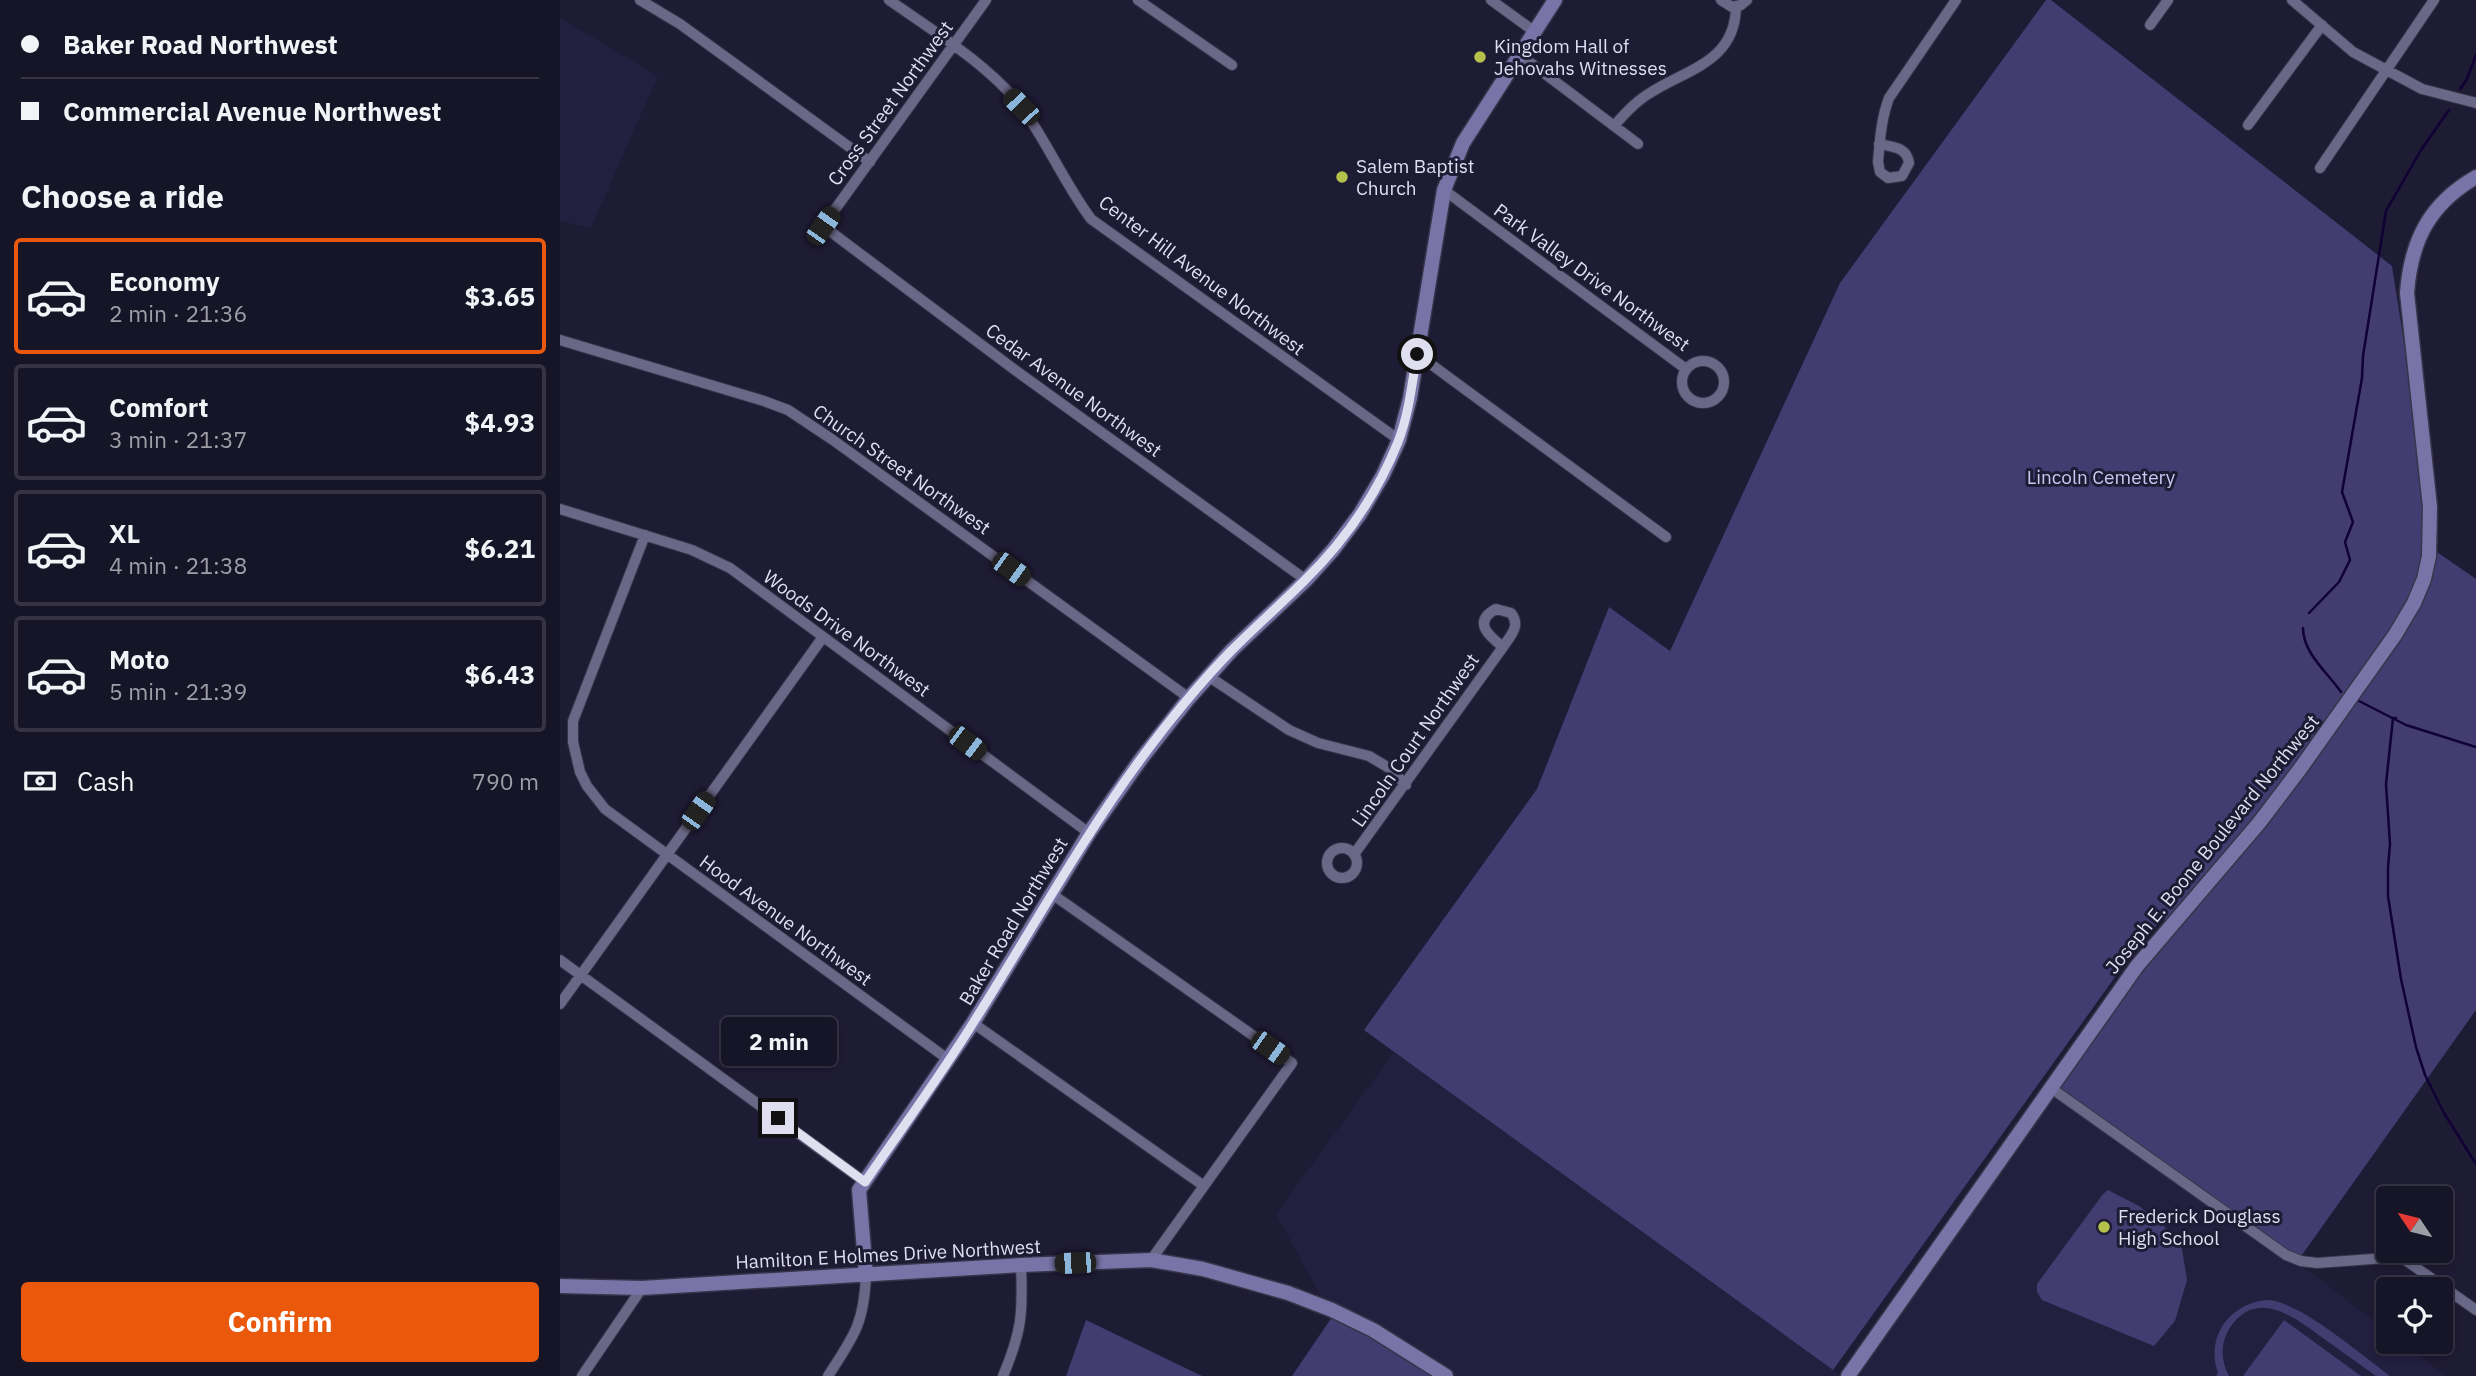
<!DOCTYPE html>
<html lang="en">
<head>
<meta charset="utf-8">
<style>
  body { margin:0; font-family:"IBM Plex Sans",sans-serif; background:#232133; color:#f1f3f6; height:100vh; display:flex; flex-direction:column; font-size:26px; white-space:nowrap }
  * { box-sizing:border-box; margin:0 }
  p { font-size:23px; color:#9e9ea7 }
  .icon { flex:none; width:38px; height:38px; fill:none; stroke:currentColor; stroke-width:2; stroke-linecap:round; stroke-linejoin:round }
  .map { position:relative; flex:1; overflow:hidden }
  .side { display:flex; flex-direction:column; background:#161427; width:560px }
  .side>* { flex:none }
  .banner { display:grid; align-content:center; height:154px; padding:0 21px; background:#161427 }
  .needle { width:46px; rotate:305deg }
  .fabs { position:absolute; left:1816px; top:1186px; display:grid; gap:14px }
  .fabs a { display:grid; place-items:center; width:77px; height:77px; border-radius:7px; background:#161427; box-shadow:0 4px 10px #0003,0 0 0 2px #353344; font-size:35px }
  .end { position:absolute; width:32px; height:32px; margin:-16px; border:9px solid #dfdff0; background:#111; box-shadow:0 0 0 4px #111 }
  .from { border-radius:50% }
  .bubble { position:absolute; height:49px; border-radius:7px; background:#161427; box-shadow:0 4px 10px #0003,0 0 0 2px #353344; font-size:23px; font-weight:800; line-height:49px; text-align:center }
  .car { position:absolute; width:21px; height:42px; margin:-21px -10px; border-radius:9px; box-shadow:0 0 5px 2px #0007; background:linear-gradient(#222 24%,#8ab4d8 0 40%,#222 0 76%,#8ab4d8 0 86%,#222 0) }
  .banner b { display:flex; align-items:center; gap:24px; height:66px; font-size:26px }
  .banner b+b { border-top:2px solid #353344 }
  .banner i { width:18px; height:18px; background:#f1f3f6 }
  ul { padding:0; list-style:none }
  li { display:flex; align-items:center; gap:21px; height:116px; margin:0 14px 10px; padding:0 7px; border:4px solid #353344; border-radius:7px }
  li div { flex:1 }
  li b { display:block; font-size:26px }
  li em { font-style:normal; font-weight:800 }
  li.active { border-color:#ea580c }
  li>.icon { width:63px; height:63px; stroke-width:1.5 }
  h2 { padding:0 21px; font-size:32px; line-height:84px }
  .pay { display:flex; align-items:center; gap:18px; height:77px; padding:0 21px; font-size:26px }
  .pay p { margin-inline-start:auto }
  .cta { display:flex; gap:14px; margin-top:auto; padding:14px 21px }
  .cta a { flex:1; height:80px; border-radius:7px; background:#ea580c; color:#fff; font-size:28px; font-weight:800; line-height:80px; text-align:center }
  main { display:flex; flex:1; min-height:0 }
  .map>svg:first-child { display:block }
</style>
</head>
<body>
<main>
<section class="side">
<div class="banner">
<b><i class="from"></i>Baker Road Northwest</b>
<b><i></i>Commercial Avenue Northwest</b>
</div>
<h2>Choose a ride</h2>
<ul>
<li class="active"><svg class="icon" aria-label="car" viewBox="0 0 24 24"><path d="M5 17H2v-5l4-1 3-4h7l3 4 3 1v5h-3M9 17h6M6 11h13"/><circle cx="7" cy="17" r="2"/><circle cx="17" cy="17" r="2"/></svg><div><b>Economy</b><p>2 min · 21:36</p></div><em>$3.65</em></li>
<li><svg class="icon" aria-label="car" viewBox="0 0 24 24"><path d="M5 17H2v-5l4-1 3-4h7l3 4 3 1v5h-3M9 17h6M6 11h13"/><circle cx="7" cy="17" r="2"/><circle cx="17" cy="17" r="2"/></svg><div><b>Comfort</b><p>3 min · 21:37</p></div><em>$4.93</em></li>
<li><svg class="icon" aria-label="car" viewBox="0 0 24 24"><path d="M5 17H2v-5l4-1 3-4h7l3 4 3 1v5h-3M9 17h6M6 11h13"/><circle cx="7" cy="17" r="2"/><circle cx="17" cy="17" r="2"/></svg><div><b>XL</b><p>4 min · 21:38</p></div><em>$6.21</em></li>
<li><svg class="icon" aria-label="car" viewBox="0 0 24 24"><path d="M5 17H2v-5l4-1 3-4h7l3 4 3 1v5h-3M9 17h6M6 11h13"/><circle cx="7" cy="17" r="2"/><circle cx="17" cy="17" r="2"/></svg><div><b>Moto</b><p>5 min · 21:39</p></div><em>$6.43</em></li>
</ul>
<div class="pay"><svg class="icon" aria-label="cash" viewBox="0 0 24 24"><path d="M3 7h18v10H3z"/><circle cx="12" cy="12" r="2"/></svg>Cash<p>790 m</p></div>
<div class="cta"><a>Confirm</a></div>
</section>
<div class="map">
<svg width="1916" height="1376" viewBox="0 0 1916 1376">
  <rect width="100%" height="100%" fill="#1e1b34"/>
  <!-- built -->
  <path fill="#231f3f" d="M 0,18 L 98,76 L 31,228 L 0,221 Z
    M 834,1052 L 1281,1376 L 891,1376 L 772,1317 L 716,1214 Z
    M 1497,1089 L 1737,1262 L 1829,1332 L 1829,1342 L 1842,1342 L 1886,1376 L 1291,1376 Z"/>
  <!-- green -->
  <path fill="#433c71" d="M 1486,0 L 1491,0 L 1832,266 L 1877,552 L 1916,579 L 1916,1010 L 1737,1262 L 1497,1089 L 1583,969 L 1614,932 L 1603,918 L 1568,959 L 1273,1370 L 804,1030 L 977,789 L 1049,607 L 1110,651 L 1280,283 Z
    M 1548,1190 L 1579,1206 L 1603,1225 L 1622,1249 L 1627,1280 L 1615,1321 L 1594,1346 L 1482,1300 L 1477,1292 L 1477,1284 L 1543,1194 Z
    M 1707,1300 C 1738,1300 1803,1356 1830,1376 L 1816,1376 C 1800,1364 1783,1353 1767,1341 C 1737,1320 1698,1285 1669,1329 C 1660,1344 1661,1361 1669,1376 L 1656,1376 L 1658,1373 C 1645,1337 1670,1303 1707,1300 Z
    M 772,1317 L 891,1376 L 732,1376 Z
    M 526,1320 L 642,1376 L 506,1376 Z
    M 1724,1320 L 1801,1376 L 1683,1376 Z"/>
  <g fill="none" stroke-linecap="round" stroke-linejoin="round">
    <!-- stream -->
    <path stroke="#110134" stroke-width="2.5" d="M 1900,89 L 1907,79 L 1916,55
      M 1749,613 L 1779,582 L 1790,560 L 1785,542 L 1793,522 L 1782,492 L 1802,378 L 1803,356 L 1826,211 L 1861,150 L 1889,110
      M 1743,628 C 1743,653 1767,672 1781,692
      M 1799,701 L 1846,725 L 1916,747
      M 1836,718 L 1833,718 L 1826,784 L 1830,844 L 1828,867 L 1828,896 L 1841,979 L 1856,1047 L 1865,1075 L 1884,1113 L 1916,1164"/>
    <defs>
      <path id="street" d="M 80,0 L 120,24 L 310,162
        M 329,0 C 372,30 432,67 463,109 C 488,144 505,184 531,219 L 839,440
        M 426,0 L 263,226 L 455,370 L 746,580
        M 578,0 L 672,65
        M 931,0 L 975,32
        M 1161,0 L 1172,7 L 1181,5 L 1187,0
        M 1732,0 L 1793,52 L 1862,89 L 1916,103
        M 1590,25 L 1608,0
        M 960,55 L 1078,144
        M 1688,125 L 1762,25
        M 1054,126 C 1065,113 1076,101 1090,93 C 1127,69 1175,62 1176,7
        M 1319,144 C 1333,147 1347,147 1349,163 L 1342,176 L 1328,178 L 1320,172 L 1318,162 C 1320,140 1321,119 1329,98 L 1396,0
        M 1760,168 L 1874,0
        M 884,190 L 1126,369
        M 0,340 L 204,401 L 228,410 L 273,440 L 629,698
        M 857,354 L 1106,537
        M1122 382a21 21 0 1 1 42 0a21 21 0 1 1-42 0Z
        M 0,509 L 132,550 L 170,568 L 529,833
        M 85,535 L 13,721 L 13,742 L 20,772 L 27,786 L 45,809 L 389,1060
        M 936,609 L 951,613 C 961,626 951,635 943,647 C 929,636 912,622 936,609 Z
        M 648,676 L 729,730 L 758,743 L 809,756 L 829,768 L 846,785
        M767 863a15 15 0 1 1 30 0a15 15 0 1 1-30 0Z
        M 795,853 L 943,647
        M 492,894 L 732,1063 L 591,1260
        M 0,960 L 305,1182
        M 0,1004 L 263,637
        M 413,1023 L 644,1186
        M 1491,1088 L 1726,1255 L 1741,1261 L 1757,1263 L 1826,1258 L 1844,1259 L 1916,1310
        M 22,1376 L 82,1288
        M 268,1376 C 294,1336 304,1324 306,1275
        M 443,1376 C 462,1331 463,1313 461,1265"/>
      <path id="secondary" d="M 306,1275 L 299,1190 L 413,1023 L 529,833 L 581,759 L 629,698 L 672,650 L 746,580 L 773,550 L 800,514 L 823,475 L 839,440 L 850,398 L 884,190 L 903,143 L 995,0
        M 0,1286 L 82,1288 L 461,1265 L 591,1260 L 643,1269 L 728,1293 L 772,1310 L 813,1330 L 886,1376
        M 1288,1376 L 1577,966 L 1699,823 L 1740,769 L 1835,635 L 1854,603 L 1864,579 L 1869,556 L 1870,507 L 1847,293 C 1851,241 1869,204 1916,177"/>
    </defs>
    <!-- street casing -->
    <use href="#street" stroke="#38354a" stroke-width="12"/>
    <!-- secondary casing -->
    <use href="#secondary" stroke="#38354a" stroke-width="17"/>
    <!-- street -->
    <use href="#street" stroke="#6a6887" stroke-width="10"/>
    <!-- secondary -->
    <use href="#secondary" stroke="#7974a8" stroke-width="14"/>
  </g>
  <g fill="none" stroke-linecap="round" stroke-linejoin="round">
    <!-- route -->
    <path stroke="#dfdff0" stroke-width="9" d="M 218,1118 L 305,1182 C 342,1128 381,1075 415,1020 C 470,933 519,843 580,760 C 608,722 638,685 671,651 C 695,627 720,605 744,581 C 784,542 817,494 838,442 C 849,414 852,383 857,354"/>
  </g>
  <!-- markers -->
  <g fill="#b4c24b" stroke="#1e1b34" stroke-width="2.5">
    <circle cx="920" cy="57" r="7"/>
    <circle cx="782" cy="177" r="7"/>
    <circle cx="1544" cy="1227" r="7"/>
  </g>
  <g text-anchor="middle" dominant-baseline="central" stroke-width="6" stroke-linejoin="round" paint-order="stroke">
    <!-- poi labels -->
    <g font-size="19" fill="#dfdff0" stroke="#1e1b34" text-anchor="start">
      <text x="934" y="46">Kingdom Hall of<tspan x="934" dy="22">Jehovahs Witnesses</tspan></text>
      <text x="796" y="166">Salem Baptist<tspan x="796" dy="22">Church</tspan></text>
      <text x="1558" y="1216">Frederick Douglass<tspan x="1558" dy="22">High School</tspan></text>
    </g>
    <!-- street labels -->
    <g font-size="19" fill="#dfdff0" stroke="#1e1b34">
      <text transform="translate(330 103) rotate(-54)">Cross Street Northwest</text>
      <text transform="translate(642 275) rotate(37)">Center Hill Avenue Northwest</text>
      <text transform="translate(1032 277) rotate(36)">Park Valley Drive Northwest</text>
      <text transform="translate(514 390) rotate(36)">Cedar Avenue Northwest</text>
      <text transform="translate(342 469) rotate(35)">Church Street Northwest</text>
      <text transform="translate(287 633) rotate(36)">Woods Drive Northwest</text>
      <text transform="translate(855 740) rotate(-55)">Lincoln Court Northwest</text>
      <text transform="translate(1652 844) rotate(-51)">Joseph E. Boone Boulevard Northwest</text>
      <text transform="translate(226 920) rotate(36)">Hood Avenue Northwest</text>
      <text transform="translate(453 921) rotate(-59)">Baker Road Northwest</text>
      <text transform="translate(328 1254) rotate(-3)">Hamilton E Holmes Drive Northwest</text>
    </g>
    <!-- park labels -->
    <g font-size="19" fill="#cac8f2" stroke="#1e1b34">
      <text x="1541" y="477">Lincoln Cemetery</text>
    </g>
  </g>
</svg>
<div class="fabs">
<a><svg class="needle" viewBox="-14 -14 28 28"><path d="M0-13l5 13h-10z" fill="#e53935"/><path d="M0 13l5-13h-10z" fill="#9e9ea7"/></svg></a>
<a><svg class="icon" aria-label="locate" viewBox="0 0 24 24"><circle cx="12" cy="12" r="6"/><path d="M12 2v4M12 18v4M2 12h4M18 12h4"/></svg></a>
</div>
<i class="end from" style="left:857px;top:354px"></i>
<i class="end" style="left:218px;top:1118px"></i>
<div class="bubble" style="left:161px;top:1017px;width:116px">2 min</div>
<i class="car" style="left:461px;top:107px;rotate:316deg"></i>
<i class="car" style="left:263px;top:226px;rotate:35deg"></i>
<i class="car" style="left:451px;top:569px;rotate:126deg"></i>
<i class="car" style="left:407px;top:743px;rotate:127deg"></i>
<i class="car" style="left:138px;top:811px;rotate:35deg"></i>
<i class="car" style="left:710px;top:1048px;rotate:125deg"></i>
<i class="car" style="left:515px;top:1263px;rotate:268deg"></i>
</div>
</main>
</body>
</html>
